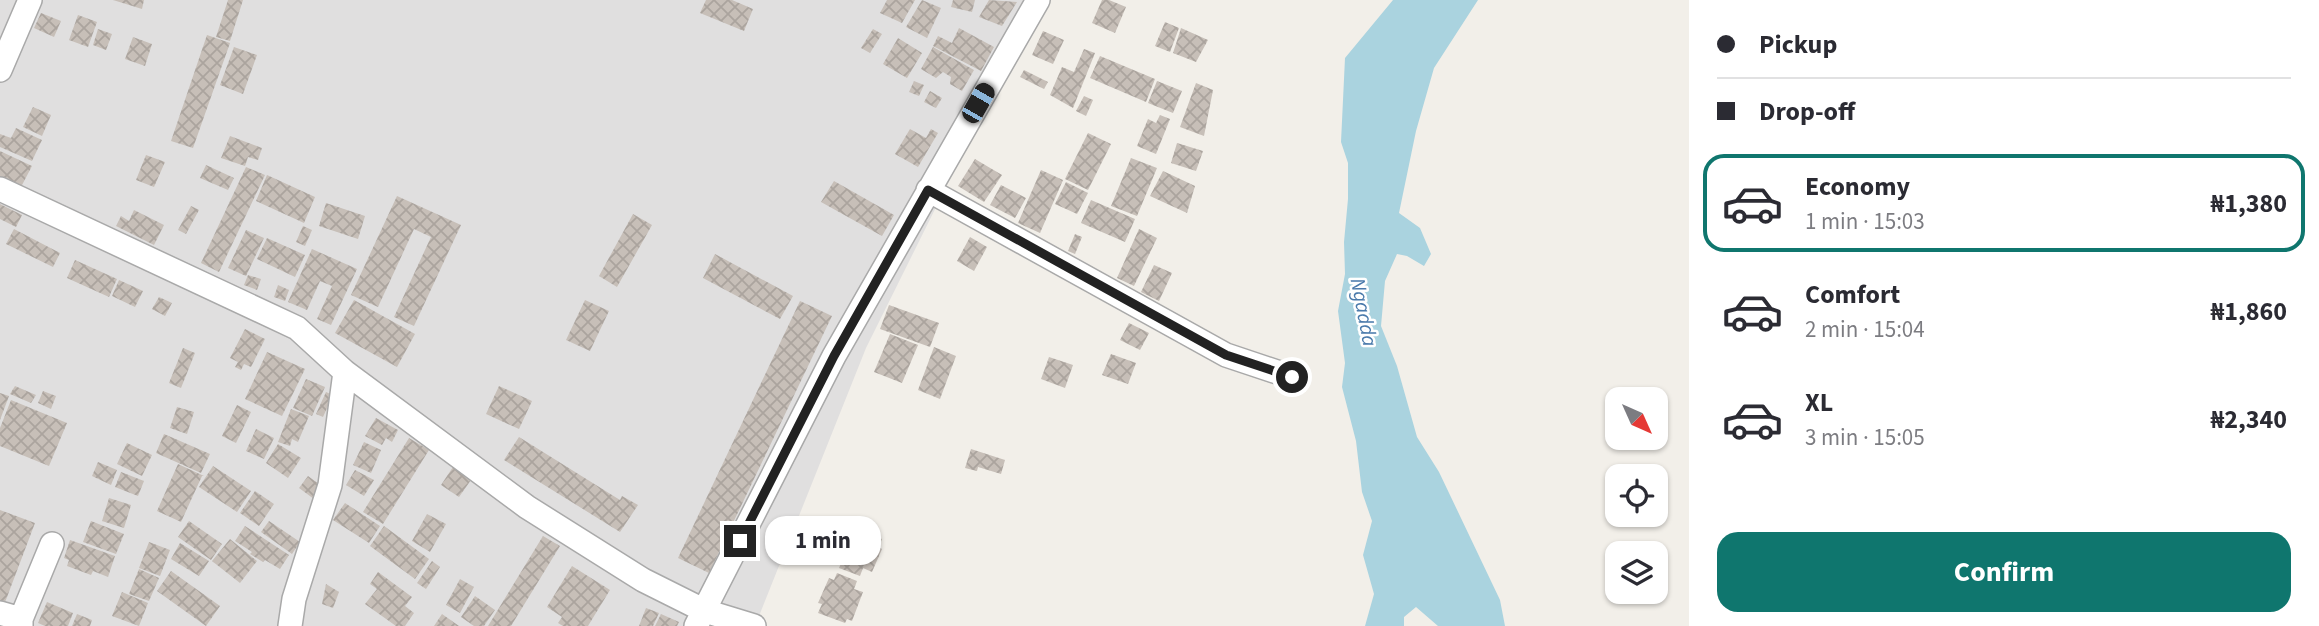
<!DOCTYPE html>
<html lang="en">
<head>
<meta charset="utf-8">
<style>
  body { margin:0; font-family:"Source Sans 3",sans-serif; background:#f2f2f3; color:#2b2b33; height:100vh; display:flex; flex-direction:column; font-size:26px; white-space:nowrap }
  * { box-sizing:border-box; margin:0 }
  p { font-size:23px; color:#7c7c81 }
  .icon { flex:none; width:38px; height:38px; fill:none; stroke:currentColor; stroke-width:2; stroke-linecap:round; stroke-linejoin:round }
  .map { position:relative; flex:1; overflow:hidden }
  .details { display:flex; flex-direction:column; background:#fff; width:630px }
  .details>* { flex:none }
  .top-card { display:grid; align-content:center; height:154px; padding:0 28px; background:#fff }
  .needle { width:46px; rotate:135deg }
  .fabs { position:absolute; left:1605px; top:387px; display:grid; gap:14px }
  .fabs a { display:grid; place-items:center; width:63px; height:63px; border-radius:14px; background:#fff; box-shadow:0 2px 5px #0004; font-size:35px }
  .end { position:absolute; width:32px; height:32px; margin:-16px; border:9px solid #222; background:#fff; box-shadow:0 0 0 4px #fff }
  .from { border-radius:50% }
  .bubble { position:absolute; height:49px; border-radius:21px; background:#fff; box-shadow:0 2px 5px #0004; font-size:23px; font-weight:700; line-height:49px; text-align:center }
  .car { position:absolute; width:21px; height:42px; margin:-21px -10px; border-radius:9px; box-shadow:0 0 5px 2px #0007; background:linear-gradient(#222 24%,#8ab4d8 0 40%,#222 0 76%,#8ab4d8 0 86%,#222 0) }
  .top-card b { display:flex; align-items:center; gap:24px; height:66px; font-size:26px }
  .top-card b+b { border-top:2px solid #e1e1e2 }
  .top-card i { width:18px; height:18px; background:#2b2b33 }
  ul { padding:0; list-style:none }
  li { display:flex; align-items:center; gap:21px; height:98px; margin:0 14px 10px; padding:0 14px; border:4px solid transparent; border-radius:21px }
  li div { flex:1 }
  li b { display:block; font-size:26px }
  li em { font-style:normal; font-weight:700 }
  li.on { border-color:#0f766e }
  li>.icon { width:63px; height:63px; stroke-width:1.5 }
  .cta { display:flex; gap:14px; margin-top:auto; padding:14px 28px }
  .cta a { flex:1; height:80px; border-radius:21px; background:#0f766e; color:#fff; font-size:28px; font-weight:700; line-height:80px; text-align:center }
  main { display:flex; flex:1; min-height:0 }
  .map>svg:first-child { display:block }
</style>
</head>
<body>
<main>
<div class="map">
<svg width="1689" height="626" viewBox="0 0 1689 626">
  <defs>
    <pattern id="building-cross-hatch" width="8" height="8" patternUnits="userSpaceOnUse" patternTransform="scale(1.75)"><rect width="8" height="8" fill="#c7bfb8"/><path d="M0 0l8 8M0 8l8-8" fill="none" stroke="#aba49e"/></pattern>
  </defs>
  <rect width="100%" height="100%" fill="#f2efe9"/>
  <!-- residential -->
  <path fill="#e0dfdf" d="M 0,0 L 1039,0 L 866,348 L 755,626 L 0,626 Z"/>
  <!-- water -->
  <path fill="#aad3df" d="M 1393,0 L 1478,0 L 1434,68 L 1416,131 L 1399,213 L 1420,228 L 1431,254 L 1424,266 L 1407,256 L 1397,254 L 1385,281 L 1381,326 L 1397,366 L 1417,437 L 1439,472 L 1500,600 L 1505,626 L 1438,626 L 1416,607 L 1404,617 L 1404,626 L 1365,626 L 1374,594 L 1363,555 L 1372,521 L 1362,492 L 1356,441 L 1342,387 L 1345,363 L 1338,311 L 1345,274 L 1344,242 L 1348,199 L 1348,163 L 1341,142 L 1345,58 Z"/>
  <!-- building -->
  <path fill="url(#building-cross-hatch)" d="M 113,0 L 144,0 L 142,9 Z
    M 228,0 L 243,0 L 230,41 L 216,37 Z
    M 706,0 L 732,0 L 753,9 L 744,31 L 700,13 Z
    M 887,0 L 915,0 L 902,23 L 880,13 Z
    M 922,0 L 941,8 L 927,38 L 906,27 Z
    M 953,0 L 975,0 L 972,12 L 951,7 Z
    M 989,0 L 1017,2 L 1002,26 L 979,17 Z
    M 1102,0 L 1109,0 L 1126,7 L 1115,33 L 1092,23 Z
    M 41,13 L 61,21 L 54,37 L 34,28 Z
    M 78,15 L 97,22 L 88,47 L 69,40 Z
    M 1165,22 L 1179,28 L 1170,52 L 1155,46 Z
    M 959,28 L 994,47 L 981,71 L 933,46 L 938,36 L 952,43 Z
    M 1181,28 L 1208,40 L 1196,62 L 1173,53 Z
    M 98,29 L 112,34 L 106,50 L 93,45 Z
    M 873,29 L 882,34 L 870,53 L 861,48 Z
    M 1043,31 L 1064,40 L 1053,64 L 1032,55 Z
    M 207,35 L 230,43 L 193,148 L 171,141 Z
    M 133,37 L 152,44 L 145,66 L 125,59 Z
    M 898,38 L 922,53 L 907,78 L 883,64 Z
    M 234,47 L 257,55 L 243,94 L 220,85 Z
    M 933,47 L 974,70 L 962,91 L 950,84 L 951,77 L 943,72 L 936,78 L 921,69 Z
    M 1084,49 L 1095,53 L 1073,108 L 1050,95 L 1062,67 L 1074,72 Z
    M 1100,56 L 1155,79 L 1146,102 L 1090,78 Z
    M 1024,70 L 1048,82 L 1044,89 L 1020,77 Z
    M 914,81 L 924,85 L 919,96 L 909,92 Z
    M 1157,81 L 1182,91 L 1173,113 L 1148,103 Z
    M 1196,83 L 1213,90 L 1204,136 L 1180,127 Z
    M 930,91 L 942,98 L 936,108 L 924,102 Z
    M 1084,96 L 1093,100 L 1086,116 L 1076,111 Z
    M 33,107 L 51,115 L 42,136 L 23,127 Z
    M 1160,115 L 1170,119 L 1156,154 L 1137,146 L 1148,119 L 1156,123 Z
    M 16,128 L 42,140 L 32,161 L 0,147 L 0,134 L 11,138 Z
    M 910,129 L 926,138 L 931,129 L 938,133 L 918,167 L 895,154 Z
    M 1088,133 L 1111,144 L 1088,190 L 1065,179 Z
    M 230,136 L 262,148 L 258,160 L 248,157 L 245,166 L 221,158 Z
    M 1177,143 L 1203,151 L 1196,171 L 1171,163 Z
    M 0,151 L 32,166 L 21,187 L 0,177 Z
    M 146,155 L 165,162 L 154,187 L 136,180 Z
    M 1131,158 L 1157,168 L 1137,216 L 1111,206 Z
    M 975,159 L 1002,175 L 984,202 L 958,186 Z
    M 206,165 L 234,178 L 228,190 L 200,178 Z
    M 246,167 L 265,175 L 219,272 L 201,263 Z
    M 1041,170 L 1063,180 L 1040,233 L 1018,223 Z
    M 1163,171 L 1195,186 L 1187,213 L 1150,196 Z
    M 267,175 L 315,197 L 304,223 L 256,201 Z
    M 834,181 L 894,215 L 882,236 L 821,202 Z
    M 1066,182 L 1088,193 L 1077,214 L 1055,204 Z
    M 1001,185 L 1026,198 L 1015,218 L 990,205 Z
    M 397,196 L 461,225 L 414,326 L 394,317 L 431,237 L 414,229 L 378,307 L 351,295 Z
    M 1091,200 L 1135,219 L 1125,242 L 1081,223 Z
    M 326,203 L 365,216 L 358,239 L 319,226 Z
    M 0,204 L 22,215 L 16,227 L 0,219 Z
    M 191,206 L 199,210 L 186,234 L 178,230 Z
    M 134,210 L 164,225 L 154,245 L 116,226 L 121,216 L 129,221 Z
    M 633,214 L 652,225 L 617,287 L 599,276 Z
    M 303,226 L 312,230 L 305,246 L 296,242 Z
    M 14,229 L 60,253 L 53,267 L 6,244 Z
    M 1139,229 L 1157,238 L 1134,286 L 1117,278 Z
    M 246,230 L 264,238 L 246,276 L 228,268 Z
    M 1075,234 L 1082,237 L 1075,254 L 1068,251 Z
    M 970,237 L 987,247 L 974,271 L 957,261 Z
    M 267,238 L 305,255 L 295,277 L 257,259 Z
    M 312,249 L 357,269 L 331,325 L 317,319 L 332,286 L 320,281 L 307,310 L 288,302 Z
    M 715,254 L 793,296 L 780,319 L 703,278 Z
    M 75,260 L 117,279 L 109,297 L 67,278 Z
    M 1154,265 L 1172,273 L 1159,301 L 1141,292 Z
    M 248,275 L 261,279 L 257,290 L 244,285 Z
    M 119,280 L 143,291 L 135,307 L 112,296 Z
    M 278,285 L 289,290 L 285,301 L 274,297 Z
    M 159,297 L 172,303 L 165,316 L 152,309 Z
    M 354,300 L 415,334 L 397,367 L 335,333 Z
    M 585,300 L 609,311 L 590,351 L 566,340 Z
    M 800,301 L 832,316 L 709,573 L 678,558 Z
    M 889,305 L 939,323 L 930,347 L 880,329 Z
    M 1129,323 L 1149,333 L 1140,350 L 1120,340 Z
    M 245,329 L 265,339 L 251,367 L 244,364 L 241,370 L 235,367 L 238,362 L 230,358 Z
    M 890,334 L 918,345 L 902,383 L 874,372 Z
    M 934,347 L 956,356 L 940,399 L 918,390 Z
    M 183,348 L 195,353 L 181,388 L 169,383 Z
    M 267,352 L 305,369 L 282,416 L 245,399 Z
    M 1111,354 L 1136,363 L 1128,384 L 1102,375 Z
    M 1049,357 L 1073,365 L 1065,388 L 1041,379 Z
    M 306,379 L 325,387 L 312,416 L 293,408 Z
    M 15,386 L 36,395 L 31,403 L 10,394 Z
    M 499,386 L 532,401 L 519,429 L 486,414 Z
    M 43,391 L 56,396 L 51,409 L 38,403 Z
    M 326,392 L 333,395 L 323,417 L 316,414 Z
    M 0,393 L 9,396 L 0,420 Z
    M 11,400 L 67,423 L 49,466 L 0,446 L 0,428 Z
    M 237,405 L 251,412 L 236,443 L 222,436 Z
    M 177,407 L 194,412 L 187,434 L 170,428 Z
    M 291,409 L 309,416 L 298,442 L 292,439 L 290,446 L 278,442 Z
    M 376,418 L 398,430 L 392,442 L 386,438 L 382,445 L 365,436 Z
    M 256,429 L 274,438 L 264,459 L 246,451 Z
    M 164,434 L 210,454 L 201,473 L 156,453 Z
    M 519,437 L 620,500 L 622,496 L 638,505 L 620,532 L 504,460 Z
    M 409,438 L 429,450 L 383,524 L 363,512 Z
    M 364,442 L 381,450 L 371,473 L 353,465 Z
    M 127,443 L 152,455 L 142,476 L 117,464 Z
    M 278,444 L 301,458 L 288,478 L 266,463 Z
    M 971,449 L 1005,460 L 1001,474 L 978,467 L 977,471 L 965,468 Z
    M 98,462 L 117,470 L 111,485 L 92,476 Z
    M 178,464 L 204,476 L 202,476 L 181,522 L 157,511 Z
    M 213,466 L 251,491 L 237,512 L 199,487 Z
    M 453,467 L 471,480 L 459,497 L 441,485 Z
    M 355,470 L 374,480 L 364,496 L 346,485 Z
    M 121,472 L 144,481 L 138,496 L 115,487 Z
    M 308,476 L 323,487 L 314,499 L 299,488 Z
    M 255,491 L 274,504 L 259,526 L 240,513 Z
    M 109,498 L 131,505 L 124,528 L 102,521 Z
    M 345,503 L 380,526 L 369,543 L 333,520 Z
    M 0,510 L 35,523 L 4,605 L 0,603 Z
    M 427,514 L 446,524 L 430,552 L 412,541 Z
    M 91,521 L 124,534 L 116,554 L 83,542 Z
    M 189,521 L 222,544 L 211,560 L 178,537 Z
    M 269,521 L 300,542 L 292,554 L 261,532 Z
    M 245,526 L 289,555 L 280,569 L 265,560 L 263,562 L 250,554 L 252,552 L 235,541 Z
    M 384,526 L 429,559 L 415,579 L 370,546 Z
    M 856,528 L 882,539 L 879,547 L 882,549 L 872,572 L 863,568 L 860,576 L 839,568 L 842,561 L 837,559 L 849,530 L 854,532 Z
    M 543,536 L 560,546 L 511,626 L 488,626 Z
    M 230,539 L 257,561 L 240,583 L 212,561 Z
    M 70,540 L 115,556 L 108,577 L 93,571 L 91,575 L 67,566 L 69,560 L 64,558 Z
    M 149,542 L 170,550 L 160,576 L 139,568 Z
    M 180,543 L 209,561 L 199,576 L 171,559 Z
    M 432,561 L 440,567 L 426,589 L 417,583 Z
    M 572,566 L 610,590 L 588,626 L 563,626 L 558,623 L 562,617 L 547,607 Z
    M 139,569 L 159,578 L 149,601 L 129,594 Z
    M 171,571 L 220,606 L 206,626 L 157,591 Z
    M 378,572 L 412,597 L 405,606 L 414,613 L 405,626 L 396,626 L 365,604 L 377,589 L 370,584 Z
    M 837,573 L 857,581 L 854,589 L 863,592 L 852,621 L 847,619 L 845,623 L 818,613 L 822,604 L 818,603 L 829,578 L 834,580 Z
    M 460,579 L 474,587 L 460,613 L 446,605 Z
    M 326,584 L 339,592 L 333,608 L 322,604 Z
    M 122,592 L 148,603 L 139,626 L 112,616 Z
    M 475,596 L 495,610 L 484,626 L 474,626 L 461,617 Z
    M 47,602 L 73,613 L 68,626 L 45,626 L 38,623 Z
    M 646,608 L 659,613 L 653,626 L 639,626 Z
    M 77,614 L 92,620 L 90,626 L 72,626 Z
    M 442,614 L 459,626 L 434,626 Z
    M 661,614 L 679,622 L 677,626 L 655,626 Z"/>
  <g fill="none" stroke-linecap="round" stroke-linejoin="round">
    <defs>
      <path id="minor" d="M 0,70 L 30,0
        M 0,189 L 297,328 L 345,372 L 527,507 L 643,580 L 705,611 L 754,626
        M 928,190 L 1226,355 L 1292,377
        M 0,613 L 21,619
        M 21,626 L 21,619 L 52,544
        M 290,626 L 294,599 L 330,485 L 345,372
        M 696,626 L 834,356 L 1038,0"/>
    </defs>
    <!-- minor casing -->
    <use href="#minor" stroke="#a9a9a9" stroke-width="26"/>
    <!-- minor -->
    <use href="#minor" stroke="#fff" stroke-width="23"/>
  </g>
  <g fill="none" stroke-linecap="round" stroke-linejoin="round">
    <!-- route -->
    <path stroke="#222" stroke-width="9" d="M 740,541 L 834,356 L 928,190 L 1226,355 L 1292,377"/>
  </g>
  <g text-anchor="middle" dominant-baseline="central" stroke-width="5" stroke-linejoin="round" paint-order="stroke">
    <!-- water labels -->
    <g font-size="21" font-style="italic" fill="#4a7aab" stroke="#fff">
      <text transform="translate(1364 312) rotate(79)">Ngadda</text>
    </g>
  </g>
</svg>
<div class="fabs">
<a><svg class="needle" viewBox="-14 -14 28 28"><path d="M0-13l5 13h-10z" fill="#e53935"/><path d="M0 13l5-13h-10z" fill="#7c7c81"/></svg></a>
<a><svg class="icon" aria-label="locate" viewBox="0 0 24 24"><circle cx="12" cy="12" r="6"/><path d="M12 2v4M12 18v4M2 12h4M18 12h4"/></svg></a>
<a><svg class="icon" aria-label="layers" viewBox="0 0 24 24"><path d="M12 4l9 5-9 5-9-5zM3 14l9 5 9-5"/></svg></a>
</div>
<i class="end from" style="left:1292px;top:377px"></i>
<i class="end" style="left:740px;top:541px"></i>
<div class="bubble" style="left:765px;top:516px;width:116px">1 min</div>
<i class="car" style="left:978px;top:103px;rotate:30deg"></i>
</div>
<section class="details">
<div class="top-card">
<b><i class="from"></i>Pickup</b>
<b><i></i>Drop-off</b>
</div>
<ul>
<li class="on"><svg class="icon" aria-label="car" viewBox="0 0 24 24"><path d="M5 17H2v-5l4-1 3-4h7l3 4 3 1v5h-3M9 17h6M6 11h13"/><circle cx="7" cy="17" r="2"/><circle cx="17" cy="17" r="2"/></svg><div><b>Economy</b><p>1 min · 15:03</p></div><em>₦1,380</em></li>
<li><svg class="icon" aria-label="car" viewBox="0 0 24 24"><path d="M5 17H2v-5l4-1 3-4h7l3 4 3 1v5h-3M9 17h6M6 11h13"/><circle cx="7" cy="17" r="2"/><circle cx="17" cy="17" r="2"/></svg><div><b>Comfort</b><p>2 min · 15:04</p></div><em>₦1,860</em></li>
<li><svg class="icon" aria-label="car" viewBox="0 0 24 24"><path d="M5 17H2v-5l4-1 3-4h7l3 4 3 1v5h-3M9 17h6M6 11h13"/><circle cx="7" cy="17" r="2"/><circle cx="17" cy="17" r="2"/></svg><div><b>XL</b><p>3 min · 15:05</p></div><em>₦2,340</em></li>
</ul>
<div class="cta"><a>Confirm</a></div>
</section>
</main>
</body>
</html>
